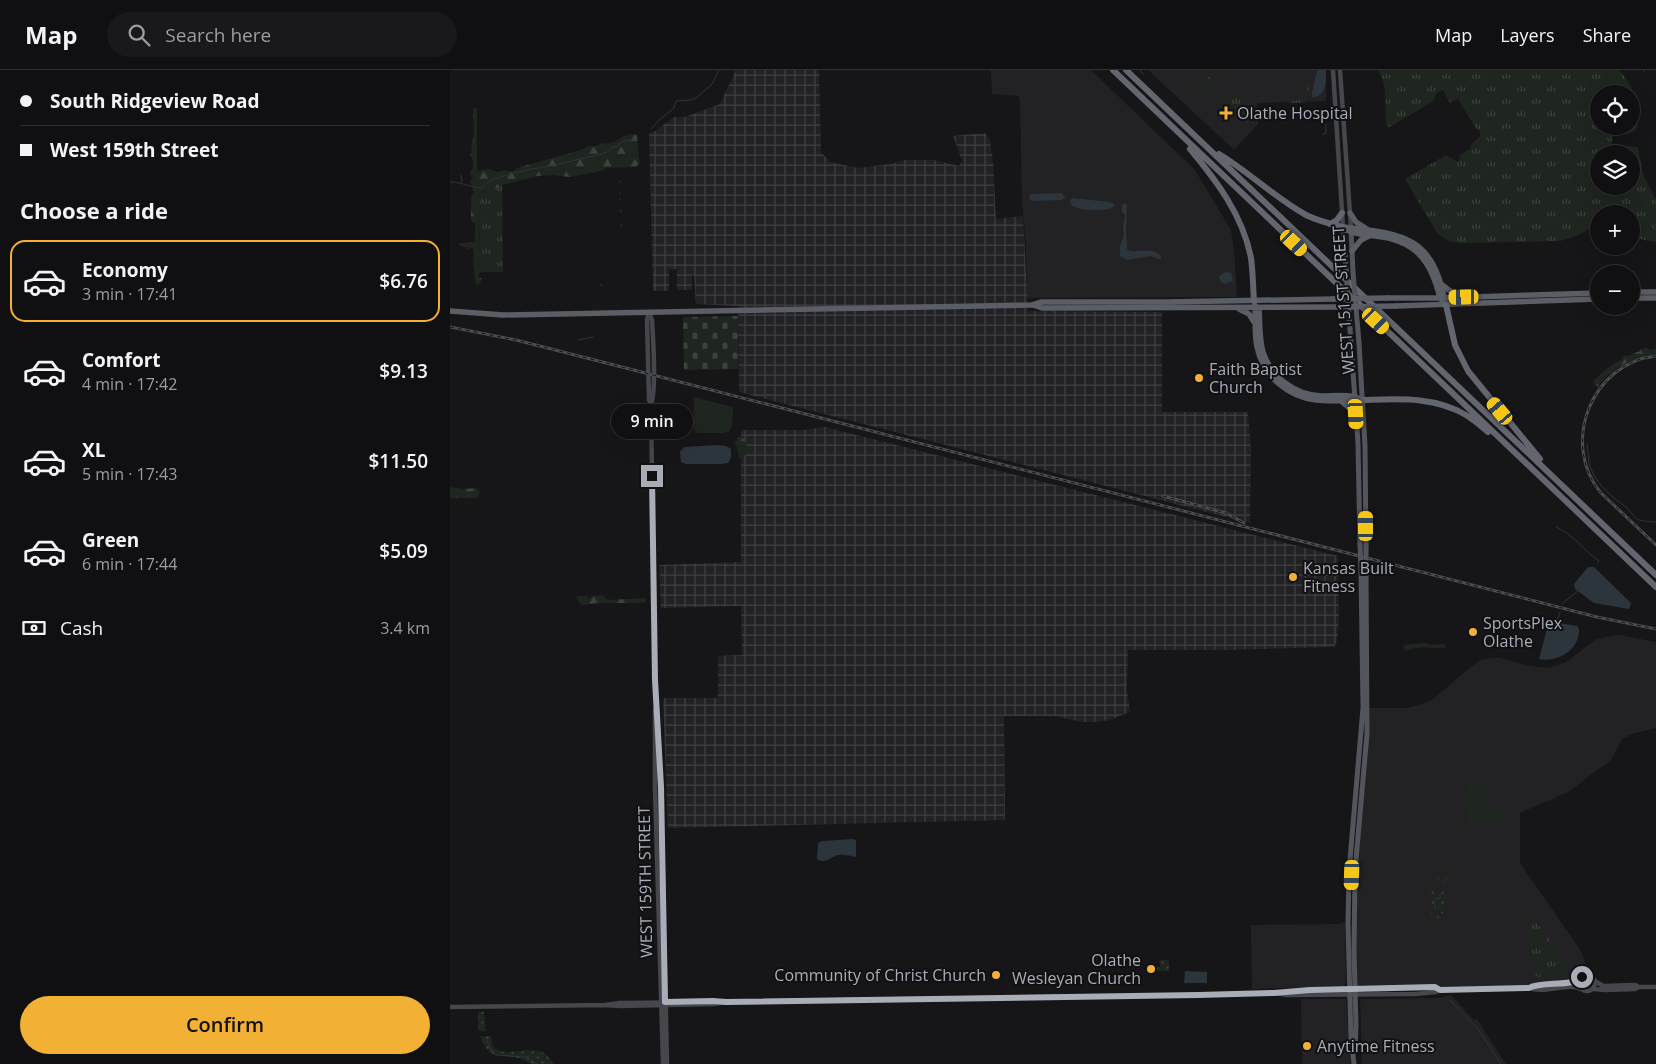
<!DOCTYPE html>
<html lang="en">
<head>
<meta charset="utf-8">
<style>
  body { margin:0; font-family:"Open Sans",sans-serif; background:#19191b; color:#f1f3f6; height:100vh; display:flex; flex-direction:column; font-size:19px; white-space:nowrap }
  * { box-sizing:border-box; margin:0 }
  p { font-size:16px; color:#9c9d9f }
  .icon { flex:none; width:28px; height:28px; fill:none; stroke:currentColor; stroke-width:2; stroke-linecap:round; stroke-linejoin:round }
  .map { position:relative; flex:1; overflow:hidden }
  .sheet { display:flex; flex-direction:column; background:#101012; width:450px }
  .sheet>* { flex:none }
  .banner { display:grid; align-content:center; height:110px; padding:0 20px; background:#101012 }
  .fabs { position:absolute; left:1140px; top:15px; display:grid; gap:10px }
  .fabs a { display:grid; place-items:center; width:50px; height:50px; border-radius:50%; background:#101012; box-shadow:0 5px 20px #0002,0 0 0 1px #303032; font-size:25px }
  .end { position:absolute; width:22px; height:22px; margin:-11px; border:6px solid #a8adb8; background:#111; box-shadow:0 0 0 2px #111 }
  .from { border-radius:50% }
  .bubble { position:absolute; height:35px; border-radius:18px; background:#101012; box-shadow:0 5px 20px #0002,0 0 0 1px #303032; font-size:16px; font-weight:600; line-height:35px; text-align:center }
  .car { position:absolute; width:15px; height:30px; margin:-15px -8px; border-radius:6px; box-shadow:0 0 4px 1px #0007; background:linear-gradient(#f5c518 24%,#345 0 40%,#f5c518 0 76%,#345 0 86%,#f5c518 0) }
  .banner b { display:flex; align-items:center; gap:18px; height:48px; font-size:19px }
  .banner b+b { border-top:1px solid #303032 }
  .banner i { width:12px; height:12px; background:#f1f3f6 }
  ul { padding:0; list-style:none }
  li { display:flex; align-items:center; gap:15px; height:82px; margin:0 10px 8px; padding:0 10px; border:2px solid transparent; border-radius:15px }
  li div { flex:1 }
  li b { display:block; font-size:19px }
  li em { font-style:normal; font-weight:600 }
  li.selected { border-color:#f2b134 }
  li>.icon { width:45px; height:45px; stroke-width:1.5 }
  h2 { padding:0 20px; font-size:22px; line-height:60px }
  .pay { display:flex; align-items:center; gap:12px; height:55px; padding:0 20px; font-size:19px }
  .pay p { margin-inline-start:auto }
  .button { display:flex; gap:10px; margin-top:auto; padding:10px 20px }
  .button a { flex:1; height:58px; border-radius:30px; background:#f2b134; color:#111; font-size:20px; font-weight:600; line-height:58px; text-align:center }
  header { display:flex; align-items:center; gap:30px; box-sizing:border-box; height:70px; padding:0 25px; background:#101012; border-bottom:1px solid #303032 }
  header strong { font-size:24px }
  nav { display:flex; gap:28px; margin-inline-start:auto; font-size:18px }
  .search { width:350px; height:45px; background:#19191b; display:flex; align-items:center; gap:12px; box-sizing:border-box; padding:0 18px; border-radius:28px; color:#9c9d9f; font-size:19px }
  main { display:flex; flex:1; min-height:0 }
  .map>svg:first-child { display:block }
</style>
</head>
<body>
<header>
<strong>Map</strong>
<div class="search"><svg class="icon" aria-label="search" viewBox="0 0 24 24"><circle cx="10" cy="10" r="6"/><path d="M15 15l6 6"/></svg>Search here</div>
<nav><a>Map</a><a>Layers</a><a>Share</a></nav>
</header>
<main>
<section class="sheet">
<div class="banner">
<b><i class="from"></i>South Ridgeview Road</b>
<b><i></i>West 159th Street</b>
</div>
<h2>Choose a ride</h2>
<ul>
<li class="selected"><svg class="icon" aria-label="car" viewBox="0 0 24 24"><path d="M5 17H2v-5l4-1 3-4h7l3 4 3 1v5h-3M9 17h6M6 11h13"/><circle cx="7" cy="17" r="2"/><circle cx="17" cy="17" r="2"/></svg><div><b>Economy</b><p>3 min · 17:41</p></div><em>$6.76</em></li>
<li><svg class="icon" aria-label="car" viewBox="0 0 24 24"><path d="M5 17H2v-5l4-1 3-4h7l3 4 3 1v5h-3M9 17h6M6 11h13"/><circle cx="7" cy="17" r="2"/><circle cx="17" cy="17" r="2"/></svg><div><b>Comfort</b><p>4 min · 17:42</p></div><em>$9.13</em></li>
<li><svg class="icon" aria-label="car" viewBox="0 0 24 24"><path d="M5 17H2v-5l4-1 3-4h7l3 4 3 1v5h-3M9 17h6M6 11h13"/><circle cx="7" cy="17" r="2"/><circle cx="17" cy="17" r="2"/></svg><div><b>XL</b><p>5 min · 17:43</p></div><em>$11.50</em></li>
<li><svg class="icon" aria-label="car" viewBox="0 0 24 24"><path d="M5 17H2v-5l4-1 3-4h7l3 4 3 1v5h-3M9 17h6M6 11h13"/><circle cx="7" cy="17" r="2"/><circle cx="17" cy="17" r="2"/></svg><div><b>Green</b><p>6 min · 17:44</p></div><em>$5.09</em></li>
</ul>
<div class="pay"><svg class="icon" aria-label="cash" viewBox="0 0 24 24"><path d="M3 7h18v10H3z"/><circle cx="12" cy="12" r="2"/></svg>Cash<p>3.4 km</p></div>
<div class="button"><a>Confirm</a></div>
</section>
<div class="map">
<svg width="1206" height="994" viewBox="0 0 1206 994">
  <defs>
    <pattern id="industrial-grid" width="8" height="8" patternUnits="userSpaceOnUse" patternTransform="scale(1.25)"><rect width="8" height="8" fill="#222225"/><path d="M0 4h8M4 0v8" fill="none" stroke="#3f3f43"/></pattern>
    <pattern id="grass-tufts" width="24" height="20" patternUnits="userSpaceOnUse" patternTransform="scale(1.25)"><rect width="24" height="20" fill="#1e261f"/><path d="M3 7l-1-3M5 7V3M7 7l1-3M15 17l-1-3M17 17v-4M19 17l1-3" fill="none" stroke="#3c433d"/></pattern>
    <pattern id="forest-firs" width="22" height="20" patternUnits="userSpaceOnUse" patternTransform="scale(1.25)"><rect width="22" height="20" fill="#1e261f"/><path d="M5 1l3.5 6h-7zM16 11l3.5 6h-7z" fill="#3c433d"/></pattern>
    <pattern id="cemetery-stones" width="16" height="16" patternUnits="userSpaceOnUse" patternTransform="scale(1.25)"><rect width="16" height="16" fill="#1e261f"/><path d="M2 7V4a2 2 0 0 1 4 0v3zM10 15v-3a2 2 0 0 1 4 0v3z" fill="#3c433d"/></pattern>
    <pattern id="park-dots" width="8" height="8" patternUnits="userSpaceOnUse" patternTransform="scale(1.25)"><rect width="8" height="8" fill="#1e261f"/><path d="M2 2h.1M6 6h.1" fill="none" stroke="#3c433d" stroke-width="1.8" stroke-linecap="round"/></pattern>
  </defs>
  <rect width="100%" height="100%" fill="#161618"/>
  <!-- built -->
  <path fill="#222225" d="M 541,0 L 641,0 L 745,100 L 781,160 L 785,191 L 787,227 L 577,228 L 576,175 L 572,133 L 570,32 L 569,26 L 542,24 Z
    M 698,0 L 876,0 L 876,31 L 807,33 L 808,54 L 784,80 Z
    M 1169,565 L 1206,572 L 1206,658 L 1182,664 L 1172,669 L 1161,690 L 1118,722 L 1070,743 L 1070,793 L 1131,881 L 1137,899 L 1130,910 L 1079,918 L 990,920 L 985,917 L 905,919 L 905,801 L 918,638 L 956,638 L 969,635 L 982,630 L 1022,596 L 1031,590 L 1041,588 L 1050,588 L 1081,596 L 1099,598 L 1116,592 L 1145,570 L 1155,567 Z
    M 895,852 L 896,913 L 894,916 L 802,919 L 801,855 L 888,854 Z
    M 1001,925 L 1024,950 L 1027,949 L 1056,994 L 912,994 L 910,929 L 988,928 Z
    M 851,929 L 896,929 L 900,994 L 852,994 Z"/>
  <!-- industrial -->
  <path fill="url(#industrial-grid)" d="M 286,0 L 369,0 L 371,82 L 380,92 L 408,98 L 441,94 L 455,90 L 484,90 L 509,96 L 512,91 L 503,66 L 535,63 L 540,70 L 543,92 L 546,149 L 573,146 L 578,241 L 712,242 L 712,342 L 798,342 L 801,379 L 800,453 L 289,322 L 288,236 L 246,234 L 244,205 L 242,206 L 242,220 L 227,220 L 227,199 L 219,200 L 219,221 L 203,221 L 199,63 L 204,62 L 224,47 L 235,47 L 270,34 Z
    M 375,357 L 888,486 L 889,551 L 887,571 L 884,577 L 775,580 L 678,580 L 677,619 L 680,642 L 660,650 L 645,652 L 631,652 L 605,646 L 554,646 L 555,750 L 218,758 L 213,628 L 268,628 L 268,586 L 292,585 L 291,536 L 211,538 L 209,495 L 291,492 L 291,360 L 352,360 Z"/>
  <!-- grass -->
  <path fill="url(#grass-tufts)" fill-rule="evenodd" d="M 761,0 L 763,4 L 764,4 L 764,0 L 769,0 L 769,10 L 761,10 L 761,19 L 766,26 L 753,14 L 758,7 L 761,6 Z
    M 928,0 L 1169,0 C 1186,17 1187,35 1188,57 C 1184,63 1176,65 1168,63 L 1166,58 L 1161,58 L 1163,83 L 1169,82 L 1172,76 L 1188,77 L 1193,104 L 1206,130 L 1206,172 L 1194,170 L 1181,166 L 1181,144 L 1163,144 L 1164,142 L 1159,141 L 1157,144 L 1149,144 L 1149,153 L 1129,165 L 1110,171 L 1010,173 L 998,171 L 987,163 L 955,109 L 996,85 L 1006,91 L 1008,91 L 1011,84 L 1020,79 L 1021,75 L 1031,65 L 1028,60 L 1027,60 L 1008,29 L 1000,33 L 993,20 L 987,23 L 983,31 L 940,57 L 937,57 C 933,36 940,20 928,0 ZM 1149,24 L 1181,24 L 1181,56 L 1149,56 ZM 1149,84 L 1181,84 L 1181,116 L 1149,116 Z
    M 738,5 L 764,30 L 766,35 L 736,7 Z
    M 861,9 L 855,33 L 839,33 L 837,28 L 841,31 L 854,29 L 855,27 L 855,15 Z
    M 787,22 L 791,24 L 790,35 L 784,36 L 775,34 L 775,30 L 778,26 L 780,27 L 787,27 Z
    M 48,116 L 52,116 L 53,202 L 30,202 L 29,203 L 28,202 L 30,167 L 28,147 L 31,141 L 29,135 L 36,121 Z
    M 1081,846 L 1117,892 L 1118,899 C 1113,910 1095,909 1085,906 L 1081,879 Z"/>
  <!-- forest -->
  <path fill="url(#forest-firs)" d="M 23,38 L 26,38 L 27,41 L 27,101 L 39,99 L 47,102 L 55,100 L 62,102 L 67,98 L 134,79 L 138,76 C 149,77 145,75 153,73 C 155,73 159,74 161,73 C 170,70 178,61 188,65 C 186,70 189,87 190,93 L 186,97 L 156,98 L 151,101 L 120,107 L 102,105 L 88,106 L 52,115 L 50,117 L 36,121 L 30,135 L 31,144 L 28,147 L 30,178 L 28,191 L 29,208 L 32,208 L 30,213 L 27,215 C 23,209 24,187 23,179 L 21,178 L 17,180 L 17,178 L 11,176 L 8,174 L 10,173 L 25,172 L 25,153 L 22,152 L 21,149 L 21,128 L 24,122 L 20,111 L 23,108 L 20,104 L 20,101 L 23,99 C 24,93 24,89 19,85 L 22,82 L 21,80 L 24,63 Z
    M 1197,278 L 1201,280 L 1206,278 L 1206,284 C 1184,287 1160,298 1148,317 L 1144,314 L 1143,312 C 1150,304 1162,293 1171,290 L 1173,286 L 1178,286 L 1186,282 L 1189,282 L 1191,279 Z
    M 289,366 L 294,369 L 297,376 L 296,385 L 289,388 L 287,377 L 284,373 Z
    M 0,417 L 14,419 L 26,418 L 30,422 L 28,427 C 23,430 8,427 0,428 Z
    M 152,525 L 158,530 L 195,528 L 196,531 L 193,533 L 148,533 L 133,535 L 130,534 L 126,527 L 127,526 L 136,526 L 139,528 L 141,528 L 141,526 Z
    M 975,573 L 981,575 L 994,574 L 996,577 C 986,581 967,573 957,581 L 953,578 L 955,575 Z"/>
  <!-- cemetery -->
  <path fill="url(#cemetery-stones)" d="M 288,246 L 288,299 L 234,300 L 233,247 Z"/>
  <!-- park -->
  <path fill="url(#park-dots)" d="M 984,808 L 1004,808 L 1004,814 L 1003,814 L 1004,811 L 1002,809 L 996,809 L 994,813 L 991,811 L 987,812 L 988,815 L 985,818 L 986,822 L 984,826 L 985,841 L 982,839 L 982,851 L 979,851 L 979,839 L 982,838 L 981,823 L 986,814 Z
    M 994,820 L 996,820 L 993,824 L 996,826 L 994,830 L 995,839 L 990,848 L 987,848 L 989,831 L 986,830 L 992,827 L 990,824 Z
    M 710,890 L 719,890 L 719,901 L 706,901 L 706,898 L 710,897 Z
    M 28,942 L 34,942 L 36,961 L 28,961 Z
    M 30,966 L 41,966 L 42,975 C 57,994 88,964 103,994 C 97,994 89,994 83,994 C 77,993 74,989 68,988 C 46,984 40,991 30,966 Z"/>
  <!-- pitch -->
  <path fill="#1e261f" d="M 244,327 L 283,337 L 282,355 L 280,361 L 274,363 L 245,363 L 243,354 Z
    M 1016,714 L 1038,714 L 1039,754 L 1017,754 Z
    M 1041,740 L 1052,740 L 1053,750 L 1042,751 Z"/>
  <!-- water -->
  <path fill="#2c353c" d="M 867,0 L 876,0 C 876,11 877,27 862,27 L 862,23 Z
    M 611,123 L 616,127 L 611,130 L 582,131 L 579,129 L 580,125 L 583,124 Z
    M 622,128 L 660,132 L 664,134 L 664,137 C 653,142 631,141 621,135 L 620,131 Z
    M 675,133 L 677,135 L 676,157 L 677,179 L 680,181 C 690,182 706,177 712,188 L 710,189 L 700,186 L 677,190 L 670,186 L 670,176 L 674,165 L 673,158 L 675,145 L 672,141 L 672,135 Z
    M 776,202 L 781,203 L 783,211 L 775,214 L 770,211 L 769,206 Z
    M 268,375 L 276,376 L 281,379 L 281,388 L 278,393 L 271,394 L 236,394 L 231,392 L 230,382 L 234,377 Z
    M 1138,497 L 1144,497 L 1181,533 L 1179,539 L 1144,533 L 1125,519 L 1124,514 Z
    M 1102,552 L 1127,556 L 1129,559 C 1130,580 1107,593 1089,589 L 1098,555 Z
    M 404,769 L 406,771 L 406,787 C 400,786 394,784 389,785 C 380,786 377,795 367,789 L 368,773 L 372,771 Z
    M 735,901 L 757,902 L 757,913 L 734,913 Z"/>
  <g fill="none" stroke-linecap="round" stroke-linejoin="round">
    <!-- stream -->
    <path stroke="#2c353c" stroke-width="1" d="M 690,0 L 693,4
      M 1194,0 L 1194,2
      M 201,59 L 209,50 L 224,38 L 226,31 L 241,30 L 246,28 L 262,14 L 269,0
      M 873,64 L 876,63 L 876,54
      M 11,105 L 12,112
      M 170,111 L 170,112
      M 0,112 C 13,112 21,118 32,118 C 35,115 38,112 42,110 C 49,107 84,97 91,98 L 152,84 L 159,81 L 163,77 L 167,77 L 172,72 L 178,70 L 188,70
      M 170,123 L 170,124
      M 170,129 L 170,130
      M 171,140 L 171,142
      M 171,154 L 171,156
      M 150,214 L 152,216
      M 128,270 L 143,267
      M 1137,374 C 1138,380 1138,387 1139,393 C 1144,412 1161,427 1176,437 C 1180,440 1183,446 1187,449 C 1191,451 1201,452 1206,452
      M 1106,457 C 1123,464 1134,481 1149,491 L 1148,493
      M 1112,534 L 1129,520
      M 1107,552 L 1110,542
      M 985,829 L 985,837 L 986,840
      M 986,829 L 990,828 L 990,824
      M 1000,930 L 1028,959 L 1051,994
      M 36,968 L 42,982 L 46,985 L 75,987 L 87,994"/>
    <!-- secondary -->
    <path stroke="#45474d" stroke-width="4.5" d="M 883,0 L 893,157
      M 890,0 L 901,158
      M 199,242 L 197,250 L 199,330 L 201,334 L 205,610 L 211,717 L 217,994
      M 199,242 L 202,250 C 203,269 207,319 201,334
      M 205,640 L 205,717 L 213,994
      M1129 913a8 8 0 1 1 16 0a8 8 0 1 1-16 0Z
      M 1145,911 L 1153,916 L 1185,915 L 1189,917 L 1206,917
      M 1079,918 L 1083,915 L 1108,914 L 1130,910
      M 1143,919 L 1155,920 L 1185,919 L 1189,917
      M 825,923 L 837,925 L 965,924 L 986,922 L 990,920
      M 155,935 L 170,936 L 264,934 L 276,932 L 323,931 L 748,925 L 824,923 L 860,920 L 986,917 L 990,920 L 1079,918 C 1095,924 1119,912 1131,919
      M 0,937 L 155,935 L 170,933 L 270,932"/>
    <!-- primary -->
    <path stroke="#53555c" stroke-width="5" d="M 893,157 L 894,170
      M 901,159 L 903,202
      M 900,259 L 908,373 L 910,474
      M 909,273 L 915,376 L 916,475
      M 905,982 L 906,955 L 904,880 L 905,801 L 917,664 L 916,502
      M 904,994 L 901,970 L 898,854 L 899,801 L 913,638 L 911,501"/>
    <!-- trunk -->
    <path stroke="#5b5e65" stroke-width="5.5" d="M 900,143 L 906,152 L 917,159
      M 893,157 C 952,164 982,165 995,231
      M 895,159 C 904,165 915,164 925,166 C 965,170 981,190 990,228 L 992,230
      M 902,181 L 911,170 L 921,165
      M 991,214 L 1000,221 L 1013,225
      M 1181,222 L 1206,222
      M 937,228 L 990,228 L 1149,223
      M 1181,228 L 1206,228
      M 583,235 L 592,238 L 891,237
      M 805,235 C 806,249 804,263 807,277 C 813,306 838,327 866,330 C 882,332 897,330 913,330
      M 946,236 L 1149,229
      M 789,239 L 799,244 L 804,252
      M 809,239 C 810,253 809,268 813,282 C 821,307 845,325 871,326 C 885,326 900,323 913,330
      M 0,241 L 53,245 L 530,236 L 582,235 L 592,232 L 718,232 L 883,229
      M 890,330 L 906,344"/>
    <!-- motorway -->
    <path stroke="#63666e" stroke-width="6" d="M 663,0 L 901,227
      M 676,0 L 1206,505
      M 740,79 C 767,111 793,146 801,188 C 803,202 803,217 804,231
      M 769,84 C 799,102 825,128 856,145 C 868,151 881,154 893,157
      M 880,154 L 887,150 L 892,143
      M 908,233 L 1206,517
      M 996,235 L 1005,275 L 1018,301 L 1090,389
      M 913,330 C 948,329 984,326 1016,345 C 1024,350 1031,356 1038,362"/>
    <defs>
      <path id="rail" d="M 0,257 L 66,270 L 168,296 L 1147,547 L 1206,559
        M 1206,286 C 1141,293 1110,374 1151,423 L 1206,475
        M 713,426 L 776,443 L 794,453"/>
    </defs>
    <!-- rail casing -->
    <use href="#rail" stroke="#4a4c52" stroke-width="3"/>
    <!-- rail -->
    <use href="#rail" stroke="#111113" stroke-width="1" stroke-dasharray="4" stroke-linecap="butt"/>
    <!-- primary-bridge -->
    <path stroke="#53555c" stroke-width="5" d="M 894,170 L 900,259
      M 903,202 L 909,273
      M 910,474 L 911,501
      M 916,475 L 916,502"/>
    <!-- trunk-bridge -->
    <path stroke="#5b5e65" stroke-width="5.5" d="M 883,229 L 937,228
      M 891,237 L 946,236"/>
  </g>
  <g fill="none" stroke-linecap="round" stroke-linejoin="round">
    <!-- route -->
    <path stroke="#a8adb8" stroke-width="6" d="M 202,406 L 205,610 L 211,717 L 215,932 L 263,931 L 276,932 L 748,925 L 824,923 L 860,920 L 985,917 L 990,920 L 1079,918 C 1091,911 1124,917 1132,907"/>
  </g>
  <!-- markers -->
  <g fill="#f2b134" stroke="#111113" stroke-width="2">
    <path d="M773.5 35.5h5v5h5v5h-5v5h-5v-5h-5v-5h5z"/>
    <circle cx="749" cy="308" r="5"/>
    <circle cx="843" cy="507" r="5"/>
    <circle cx="1023" cy="562" r="5"/>
    <circle cx="701" cy="899" r="5"/>
    <circle cx="546" cy="905" r="5"/>
    <circle cx="857" cy="976" r="5"/>
  </g>
  <g text-anchor="middle" dominant-baseline="central" stroke-width="4" stroke-linejoin="round" paint-order="stroke">
    <!-- poi labels -->
    <g font-size="16" fill="#a8adb8" stroke="#111113" text-anchor="start">
      <text x="787" y="43">Olathe Hospital</text>
      <text x="759" y="299">Faith Baptist<tspan x="759" dy="18">Church</tspan></text>
      <text x="853" y="498">Kansas Built<tspan x="853" dy="18">Fitness</tspan></text>
      <text x="1033" y="553">SportsPlex<tspan x="1033" dy="18">Olathe</tspan></text>
      <text x="691" y="890" text-anchor="end">Olathe<tspan x="691" dy="18">Wesleyan Church</tspan></text>
      <text x="536" y="905" text-anchor="end">Community of Christ Church</text>
      <text x="867" y="976">Anytime Fitness</text>
    </g>
    <!-- street labels -->
    <g font-size="16" fill="#a8adb8" stroke="#111113">
      <text transform="translate(893 230) rotate(-94)">WEST 151ST STREET</text>
      <text transform="translate(195 812) rotate(-91)">WEST 159TH STREET</text>
    </g>
  </g>
</svg>
<div class="fabs">
<a><svg class="icon" aria-label="locate" viewBox="0 0 24 24"><circle cx="12" cy="12" r="6"/><path d="M12 2v4M12 18v4M2 12h4M18 12h4"/></svg></a>
<a><svg class="icon" aria-label="layers" viewBox="0 0 24 24"><path d="M12 4l9 5-9 5-9-5zM3 14l9 5 9-5"/></svg></a>
<a>+</a>
<a>−</a>
</div>
<i class="end from" style="left:1132px;top:907px"></i>
<i class="end" style="left:202px;top:406px"></i>
<div class="bubble" style="left:161px;top:334px;width:82px">9 min</div>
<i class="car" style="left:844px;top:173px;rotate:133deg"></i>
<i class="car" style="left:1014px;top:227px;rotate:269deg"></i>
<i class="car" style="left:926px;top:251px;rotate:133deg"></i>
<i class="car" style="left:1050px;top:341px;rotate:320deg"></i>
<i class="car" style="left:906px;top:344px;rotate:177deg"></i>
<i class="car" style="left:916px;top:456px;rotate:0deg"></i>
<i class="car" style="left:902px;top:805px;rotate:182deg"></i>
</div>
</main>
</body>
</html>
